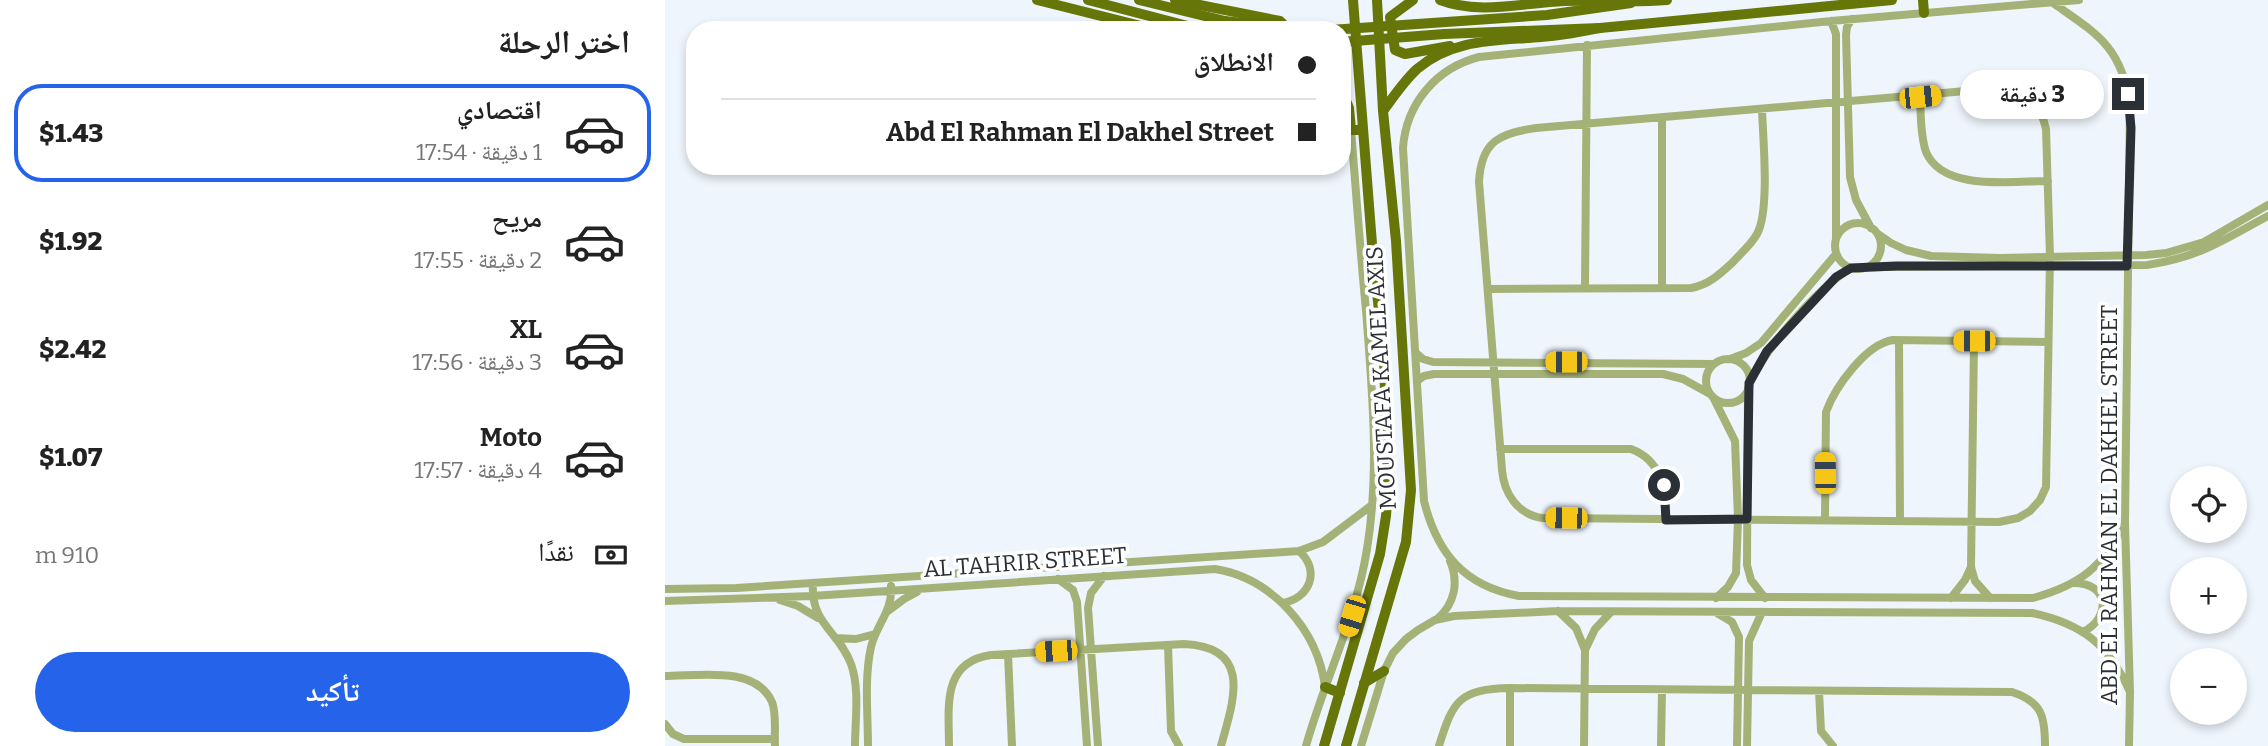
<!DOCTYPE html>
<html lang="ar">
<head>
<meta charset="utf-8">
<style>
  body { margin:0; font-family:Bitter,"Noto Naskh Arabic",serif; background:#f6f6f6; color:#222; direction:rtl; height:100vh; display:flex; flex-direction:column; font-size:26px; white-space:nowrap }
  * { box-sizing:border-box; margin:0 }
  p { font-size:23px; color:#767676 }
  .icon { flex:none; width:38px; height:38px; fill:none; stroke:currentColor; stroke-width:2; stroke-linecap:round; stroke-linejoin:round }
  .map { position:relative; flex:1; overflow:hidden; direction:ltr }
  .side { display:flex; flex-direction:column; background:#fff; width:665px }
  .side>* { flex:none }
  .guide { position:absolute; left:21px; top:21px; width:665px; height:154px; border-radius:28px; box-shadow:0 4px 10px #0003; direction:rtl; display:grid; align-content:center; height:154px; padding:0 35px; background:#fff }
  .controls { position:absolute; left:1505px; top:466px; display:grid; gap:14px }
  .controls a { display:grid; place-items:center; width:77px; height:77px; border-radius:50%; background:#fff; box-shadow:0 4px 10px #0003; font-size:35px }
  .end { position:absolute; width:32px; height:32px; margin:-16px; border:9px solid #2b3037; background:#fff; box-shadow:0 0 0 4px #fff }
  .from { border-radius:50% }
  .bubble { position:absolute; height:49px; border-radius:24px; background:#fff; box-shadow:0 4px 10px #0003; font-size:23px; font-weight:800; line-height:49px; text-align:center; direction:rtl }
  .car { position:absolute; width:21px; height:42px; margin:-21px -10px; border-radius:9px; box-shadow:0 0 5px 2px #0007; background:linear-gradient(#f5c518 24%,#345 0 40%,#f5c518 0 76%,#345 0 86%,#f5c518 0) }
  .guide b { display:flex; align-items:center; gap:24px; height:66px; font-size:26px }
  .guide b+b { border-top:2px solid #e0e0e0 }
  .guide i { width:18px; height:18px; background:#222 }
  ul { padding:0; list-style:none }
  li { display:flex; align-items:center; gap:21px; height:98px; margin:0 14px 10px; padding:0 21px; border:4px solid transparent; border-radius:28px }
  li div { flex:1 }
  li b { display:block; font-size:26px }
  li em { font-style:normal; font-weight:800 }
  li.active { border-color:#2563eb }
  li>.icon { width:63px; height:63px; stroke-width:1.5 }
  h2 { padding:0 35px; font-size:32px; line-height:84px }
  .pay { display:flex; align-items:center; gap:18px; height:77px; padding:0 35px; font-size:26px }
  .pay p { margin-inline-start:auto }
  .action { display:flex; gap:14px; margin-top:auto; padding:14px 35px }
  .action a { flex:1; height:80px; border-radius:42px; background:#2563eb; color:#fff; font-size:28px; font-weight:800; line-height:80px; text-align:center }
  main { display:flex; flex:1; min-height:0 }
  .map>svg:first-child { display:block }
</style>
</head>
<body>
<main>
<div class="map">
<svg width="1603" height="746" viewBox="0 0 1603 746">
  <rect width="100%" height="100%" fill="#eff5fc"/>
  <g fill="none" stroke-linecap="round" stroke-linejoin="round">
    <!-- minor -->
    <path stroke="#a5b277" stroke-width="8" d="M 1414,0 L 1166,21 L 814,57 C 771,68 741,104 738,148 L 759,501 C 772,553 799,586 854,596 L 1368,598 C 1415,585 1438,567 1460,523
      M 1388,3 C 1432,34 1456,46 1465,104 L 1460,523 L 1465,692 L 1464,746
      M 1187,19 L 1182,27 L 1181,35 L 1185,177 L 1191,200 L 1206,228
      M 1166,21 L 1171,34 L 1171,239
      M 1336,88 C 1361,89 1376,105 1381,129 L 1385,257 L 1381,487 L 1375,500 L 1365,511 L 1353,518 L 1334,522 L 877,518 C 852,514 839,493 837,470 L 814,182 C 816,141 835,133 871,128 Z
      M 1255,97 C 1256,114 1255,135 1261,152 C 1278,192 1348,181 1383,181
      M 997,119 L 997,288
      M1170 246a23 23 0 1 1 46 0a23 23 0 1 1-46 0Z
      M 1213,234 L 1226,243 L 1241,250 L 1266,256 L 1335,258 L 1481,255 L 1501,253 L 1539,242 L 1603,205
      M 1205,267 L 1482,265 C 1535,257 1558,240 1603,216
      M 920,288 L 922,45
      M 823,289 L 1026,288 C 1043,285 1054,275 1067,263 C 1075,254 1086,245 1092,234 C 1105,211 1098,138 1097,110
      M 1234,341 L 1235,519
      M 1309,341 L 1306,567 L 1310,581 L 1325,598
      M 751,353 L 758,359 L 768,362 L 1049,364
      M 1065,359 L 1081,353 L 1096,343 L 1171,254
      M1041 381a22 22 0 1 1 44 0a22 22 0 1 1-44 0Z
      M 752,381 L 759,376 L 769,374 L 998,374 L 1018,379 L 1045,394
      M 1085,383 C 1100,348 1153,288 1186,268
      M 1083,389 L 1082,565 L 1086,580 L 1100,598
      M 1048,397 L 1070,441 L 1073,519 L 1071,573 L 1063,587 L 1051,598
      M 835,449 L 966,449 C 998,461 1000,490 1001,520
      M 1160,519 L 1161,412 C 1170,387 1201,344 1228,340 L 1383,342
      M 393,579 L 408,590 L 412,602 L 422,746
      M 148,583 C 145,624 174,631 186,664 C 195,689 190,720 190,746
      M 1409,583 C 1444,583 1447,617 1418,632
      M 0,589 L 71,588 L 634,551 L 658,542 L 707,505
      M 1286,598 L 1300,580 L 1306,567
      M 115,600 L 133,606 L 153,618
      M 0,601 L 147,596 L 550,569 C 607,578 653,630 660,687
      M 617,603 C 645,599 656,570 634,551
      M 223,611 L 239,599 L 252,592
      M 893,611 L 911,628 L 920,650 L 919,746
      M 1052,613 L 1067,622 L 1074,637 L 1072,746
      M 772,619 C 790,604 794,582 785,561
      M 171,638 L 191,639 L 210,634
      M 503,645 L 506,731 L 514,746
      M 920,650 L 930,629 L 946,612
      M 343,654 L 347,746
      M 0,676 C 32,676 91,665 107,702 C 112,715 109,732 110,746
      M 1154,691 L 1156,731 L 1168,746
      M 0,724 L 8,734 L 19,739 L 110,739
      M 203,746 C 203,714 199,679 206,647 C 211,625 228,611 226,586
      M 284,746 C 284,708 276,662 326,655 L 519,644 C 589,647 568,702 556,746
      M 433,746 L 423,608 L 426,593 L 439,576
      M 641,746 C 660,679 691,618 702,549 C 715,469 707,390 701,310 C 695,250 691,190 686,130
      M 696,746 L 719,671 L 728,653 L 741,639 L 753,630 L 770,620 L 789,616 L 893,611 L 1367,613 C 1418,624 1444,645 1465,692
      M 774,746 C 788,700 795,689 845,688 L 1347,692 C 1377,702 1380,716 1380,746
      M 845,746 L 845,688
      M 996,746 L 997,690
      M 1082,746 L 1084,641 L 1097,612"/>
    <!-- major -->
    <path stroke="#677608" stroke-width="10" d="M 372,0 L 492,30
      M 423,0 L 538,30
      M 510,0 L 615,21 L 624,30
      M 748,0 L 725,17 L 730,50 L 740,54 L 785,46
      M 775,0 C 815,15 857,3 899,1 C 934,0 966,3 1002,0
      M 1258,0 L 1259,13
      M 677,91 L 684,108 L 686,130 L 698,130
      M 718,111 C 729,96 739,81 752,69 C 788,38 832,41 876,37 C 896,36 915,32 935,28 L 1227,0
      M 699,683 L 719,671
      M 660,687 L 675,693
      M 659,746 L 715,554 L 721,516 L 723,487 L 719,359 L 707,244 L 688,0
      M 681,746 L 741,542 L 746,490 L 731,241 L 718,111 L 712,0"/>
    <!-- major-bridge -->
    <path stroke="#677608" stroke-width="10" d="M 474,0 L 560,21 L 636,30
      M 665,30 L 882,15 L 966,3
      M 677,42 L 779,34 L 935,28"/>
  </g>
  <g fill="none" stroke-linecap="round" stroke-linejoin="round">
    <!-- route -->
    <path stroke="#2b3037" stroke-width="9" d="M 999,485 L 1001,520 L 1082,519 L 1084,383 L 1102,351 L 1171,277 L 1186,268 L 1231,266 L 1462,266 L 1466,128 L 1463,94"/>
  </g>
  <g text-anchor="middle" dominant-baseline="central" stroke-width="7" stroke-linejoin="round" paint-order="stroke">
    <!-- street labels -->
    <g font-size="23" fill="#2b3037" stroke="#fff">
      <text transform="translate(716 378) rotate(-93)">MOUSTAFA KAMEL AXIS</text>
      <text transform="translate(1444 505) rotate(-90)">ABD EL RAHMAN EL DAKHEL STREET</text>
      <text transform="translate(360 562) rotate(-4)">AL TAHRIR STREET</text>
    </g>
  </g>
</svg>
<div class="controls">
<a><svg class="icon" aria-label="locate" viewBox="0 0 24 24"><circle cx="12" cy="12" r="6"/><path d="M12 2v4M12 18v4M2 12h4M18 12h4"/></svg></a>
<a>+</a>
<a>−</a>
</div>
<i class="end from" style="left:999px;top:485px"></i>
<i class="end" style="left:1463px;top:94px"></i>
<div class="bubble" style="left:1295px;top:70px;width:144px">3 دقيقة</div>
<i class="car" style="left:1255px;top:97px;rotate:84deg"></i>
<i class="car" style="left:1309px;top:341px;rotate:270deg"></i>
<i class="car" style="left:901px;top:362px;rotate:270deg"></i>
<i class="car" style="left:1160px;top:473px;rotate:359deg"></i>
<i class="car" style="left:901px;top:518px;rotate:271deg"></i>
<i class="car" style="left:687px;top:616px;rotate:197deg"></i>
<i class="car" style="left:391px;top:651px;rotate:267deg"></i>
<div class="guide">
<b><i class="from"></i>الانطلاق</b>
<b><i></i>Abd El Rahman El Dakhel Street</b>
</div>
</div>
<section class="side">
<h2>اختر الرحلة</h2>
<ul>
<li class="active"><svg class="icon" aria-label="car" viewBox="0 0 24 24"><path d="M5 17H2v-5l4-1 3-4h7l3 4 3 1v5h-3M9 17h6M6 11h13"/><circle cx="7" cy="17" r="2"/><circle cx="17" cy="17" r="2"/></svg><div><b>اقتصادي</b><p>1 دقيقة · 17:54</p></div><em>$1.43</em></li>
<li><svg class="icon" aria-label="car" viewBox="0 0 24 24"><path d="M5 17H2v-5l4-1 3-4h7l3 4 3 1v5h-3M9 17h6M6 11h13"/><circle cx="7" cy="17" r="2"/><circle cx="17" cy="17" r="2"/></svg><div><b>مريح</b><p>2 دقيقة · 17:55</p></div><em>$1.92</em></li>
<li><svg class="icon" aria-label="car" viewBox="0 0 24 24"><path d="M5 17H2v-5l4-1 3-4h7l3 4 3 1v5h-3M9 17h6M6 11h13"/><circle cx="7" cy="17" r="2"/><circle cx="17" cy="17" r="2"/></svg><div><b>XL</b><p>3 دقيقة · 17:56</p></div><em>$2.42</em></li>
<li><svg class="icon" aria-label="car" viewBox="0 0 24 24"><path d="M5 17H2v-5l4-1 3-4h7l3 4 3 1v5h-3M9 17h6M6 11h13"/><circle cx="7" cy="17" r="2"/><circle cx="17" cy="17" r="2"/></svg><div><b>Moto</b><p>4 دقيقة · 17:57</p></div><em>$1.07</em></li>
</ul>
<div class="pay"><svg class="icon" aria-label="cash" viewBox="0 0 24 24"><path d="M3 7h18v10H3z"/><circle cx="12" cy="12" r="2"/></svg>نقدًا<p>910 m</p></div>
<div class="action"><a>تأكيد</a></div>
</section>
</main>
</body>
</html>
